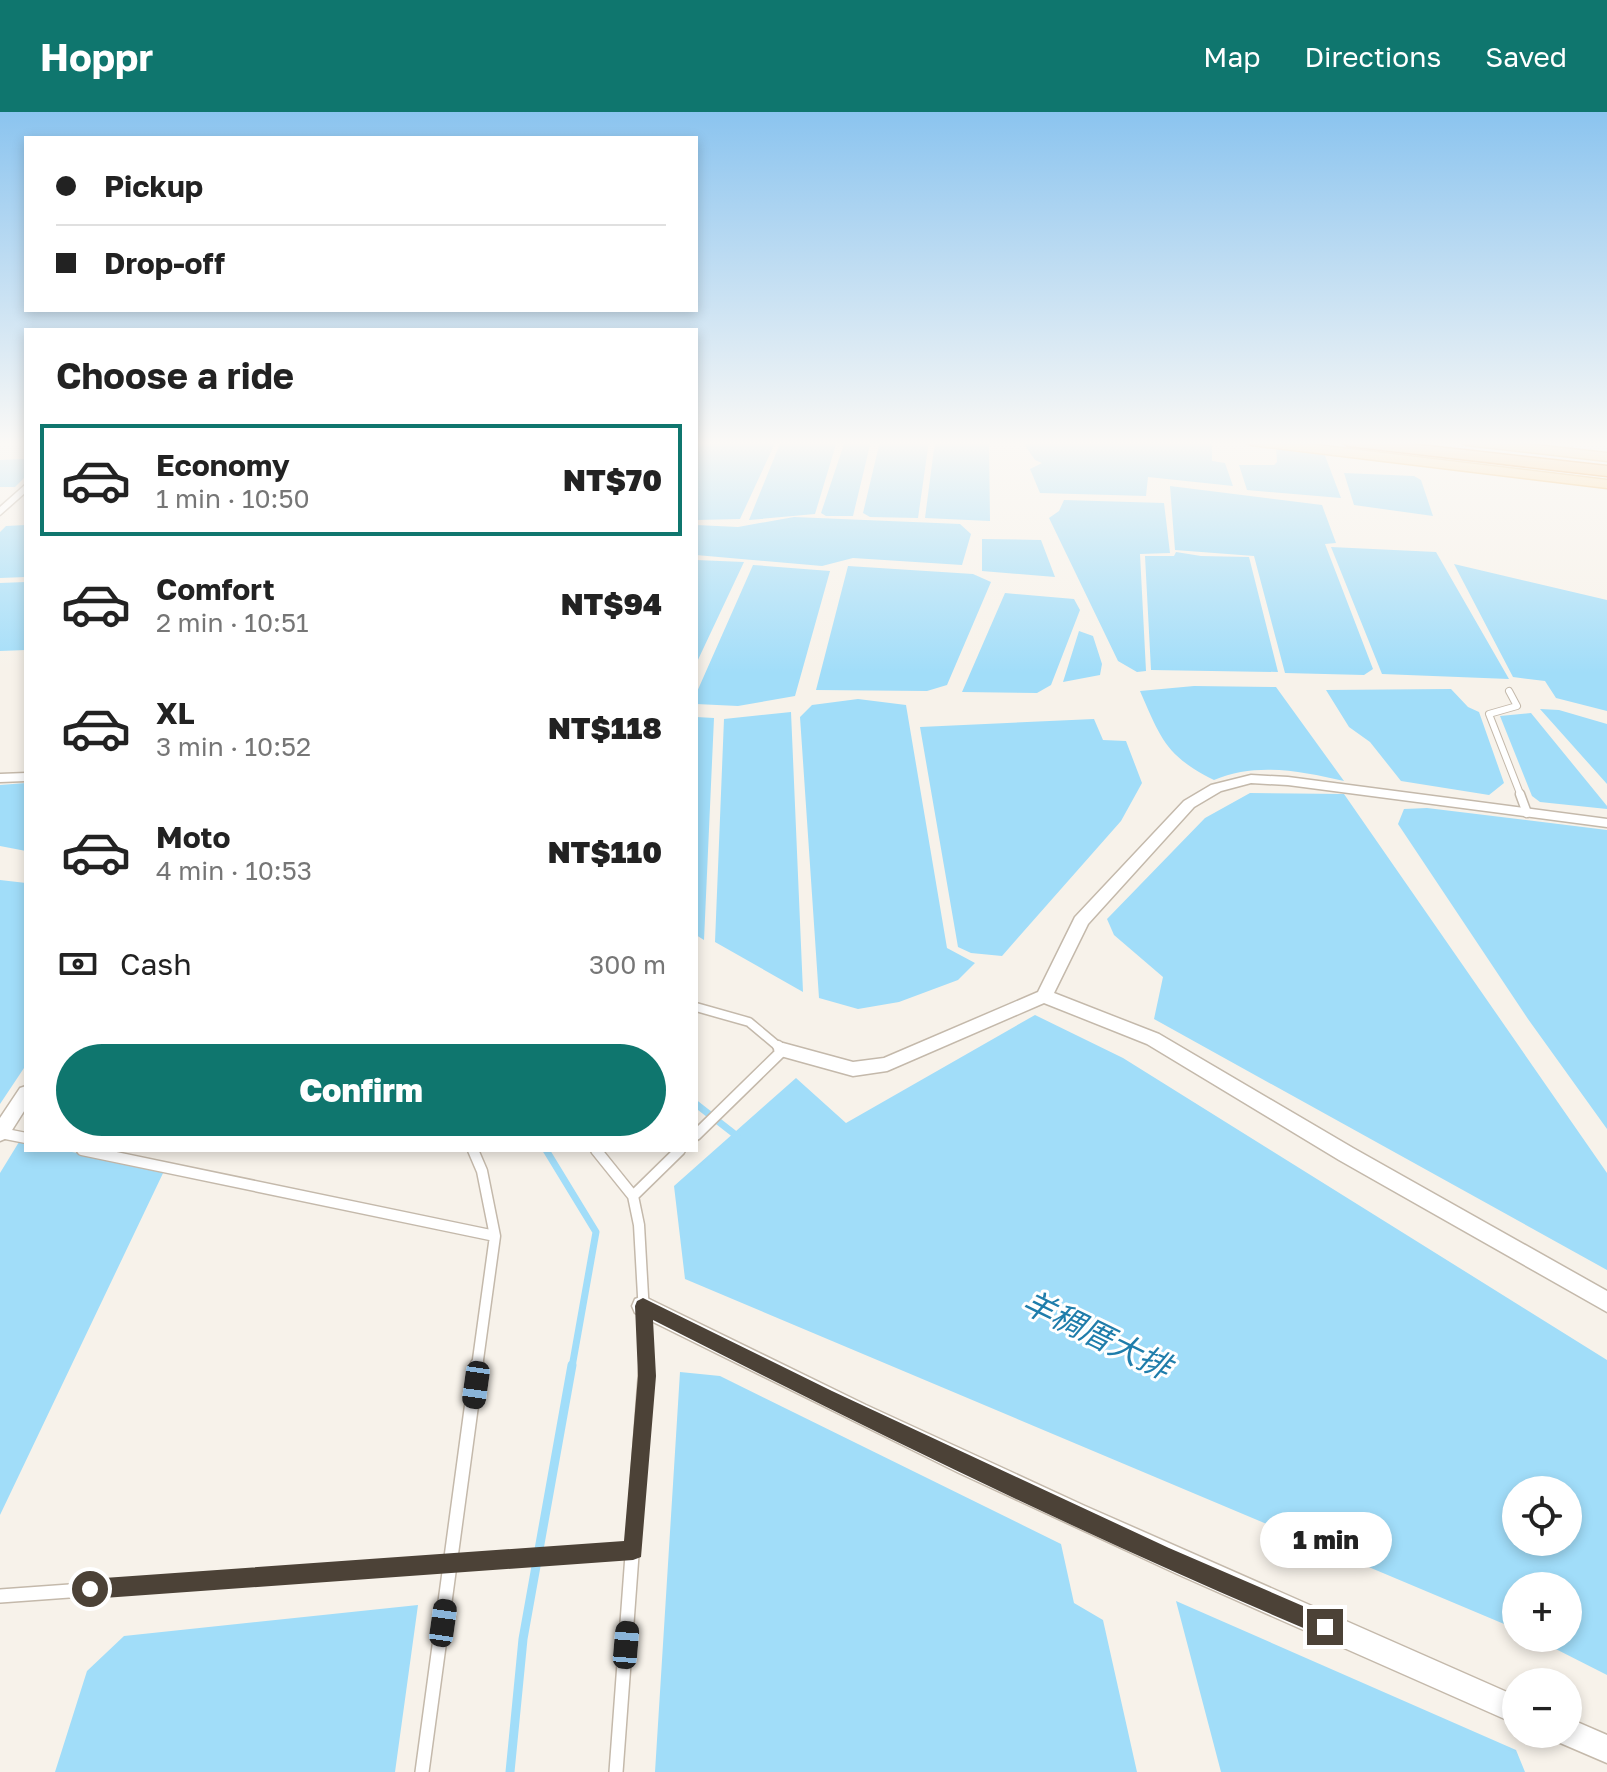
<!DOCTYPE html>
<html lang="en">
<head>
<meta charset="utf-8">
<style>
  body { margin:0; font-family:"Golos Text","Noto Sans TC",sans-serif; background:#f6f6f6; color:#222; height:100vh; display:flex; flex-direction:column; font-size:30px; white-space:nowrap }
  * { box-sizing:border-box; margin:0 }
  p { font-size:26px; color:#767676 }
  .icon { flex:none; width:44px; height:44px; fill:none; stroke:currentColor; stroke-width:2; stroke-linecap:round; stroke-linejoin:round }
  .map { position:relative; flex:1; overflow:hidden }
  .sheet { position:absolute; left:24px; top:216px; width:674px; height:824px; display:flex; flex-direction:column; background:#fff; border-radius:0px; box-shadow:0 4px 12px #0003 }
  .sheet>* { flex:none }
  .top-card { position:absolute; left:24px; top:24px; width:674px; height:176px; border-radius:0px; box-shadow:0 4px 12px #0003; display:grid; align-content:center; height:176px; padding:0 32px; background:#fff }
  .tools { position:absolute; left:1502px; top:1364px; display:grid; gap:16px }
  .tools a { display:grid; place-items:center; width:80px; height:80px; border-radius:50%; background:#fff; box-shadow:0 4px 12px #0003; font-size:40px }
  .end { position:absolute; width:36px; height:36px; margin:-18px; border:10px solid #4c4237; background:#fff; box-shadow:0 0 0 4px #fff }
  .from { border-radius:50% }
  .bubble { position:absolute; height:56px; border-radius:28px; background:#fff; box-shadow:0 4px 12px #0003; font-size:26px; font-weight:800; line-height:56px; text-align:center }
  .car { position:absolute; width:24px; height:48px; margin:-24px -12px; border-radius:10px; box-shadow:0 0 6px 2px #0007; background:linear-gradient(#222 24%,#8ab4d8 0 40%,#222 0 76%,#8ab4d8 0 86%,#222 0) }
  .top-card b { display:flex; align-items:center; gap:28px; height:76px; font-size:30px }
  .top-card b+b { border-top:2px solid #e0e0e0 }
  .top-card i { width:20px; height:20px; background:#222 }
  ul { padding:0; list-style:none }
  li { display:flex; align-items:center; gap:24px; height:112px; margin:0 16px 12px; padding:0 16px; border:4px solid transparent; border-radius:0px }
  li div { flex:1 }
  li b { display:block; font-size:30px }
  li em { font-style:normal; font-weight:800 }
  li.current { border-color:#0f766e }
  li>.icon { width:72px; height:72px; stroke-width:1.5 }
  h2 { padding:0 32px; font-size:36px; line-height:96px }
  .pay { display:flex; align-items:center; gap:20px; height:88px; padding:0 32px; font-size:30px }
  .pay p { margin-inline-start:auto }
  .cta { display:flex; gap:16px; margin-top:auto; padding:16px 32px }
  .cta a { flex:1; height:92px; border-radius:48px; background:#0f766e; color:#fff; font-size:32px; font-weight:800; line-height:92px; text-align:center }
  header { display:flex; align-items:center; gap:48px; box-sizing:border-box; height:112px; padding:0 40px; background:#0f766e; color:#fff }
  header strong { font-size:38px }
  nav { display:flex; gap:44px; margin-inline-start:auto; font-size:28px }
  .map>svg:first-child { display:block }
</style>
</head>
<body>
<header>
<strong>Hoppr</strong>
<nav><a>Map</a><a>Directions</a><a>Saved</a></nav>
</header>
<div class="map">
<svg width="1607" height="1660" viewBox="0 0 1607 1660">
  <rect width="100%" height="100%" fill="#f7f2ea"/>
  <!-- water -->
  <path fill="#a1ddf9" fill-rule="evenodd" d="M 696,329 L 776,329 L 740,407 L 696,408 Z
    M 781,329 L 837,329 L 815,402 L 749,408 Z
    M 845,329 L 871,329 L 853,404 L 826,404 L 821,401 Z
    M 880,329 L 929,329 L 918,406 L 870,405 L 863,401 Z
    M 935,329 L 989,329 L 990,409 L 925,406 Z
    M 1022,329 L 1202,329 L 1212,331 L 1212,349 L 1225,351 L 1233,374 L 1148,365 L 1146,384 L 1040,381 L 1030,357 L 1042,351 L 1035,348 Z
    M 1276,335 L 1324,341 L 1341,386 L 1247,378 L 1239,353 L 1274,353 L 1277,350 Z
    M 26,347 L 26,364 L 15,375 L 0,375 L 0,348 Z
    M 1344,361 L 1414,364 L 1421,368 L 1433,404 L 1354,393 Z
    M 1170,374 L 1322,393 L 1336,431 L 1325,432 L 1373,557 L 1364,563 L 1285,561 L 1254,444 L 1175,438 Z
    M 1064,388 L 1164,391 L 1170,441 L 1140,442 L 1146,559 L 1137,560 L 1118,549 L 1049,406 L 1059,399 Z
    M 794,405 L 960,412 L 971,422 L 962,453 L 853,446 L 822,454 L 696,443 L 696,413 L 738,415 Z
    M 26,413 L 26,465 L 0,466 L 0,420 L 6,414 Z
    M 982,427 L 1041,428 L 1055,465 L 982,459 Z
    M 1331,435 L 1436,440 L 1509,567 L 1382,562 Z
    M 1176,440 L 1201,444 L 1249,445 L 1278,560 L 1151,558 L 1145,444 L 1174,444 Z
    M 696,448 L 744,450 L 696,552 Z
    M 1454,452 L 1607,488 L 1607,599 L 1556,586 L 1545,569 L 1513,565 Z
    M 753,453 L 830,459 L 795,584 L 738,594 L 696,592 L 696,582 Z
    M 848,454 L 973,462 L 991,470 L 947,573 L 927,579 L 816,578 Z
    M 26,470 L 26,538 L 0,539 L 0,471 Z
    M 1005,481 L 1074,487 L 1080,498 L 1051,573 L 1037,581 L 962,580 Z
    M 1079,519 L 1093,524 L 1102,552 L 1100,563 L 1063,570 Z
    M 1194,574 L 1276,575 L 1344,669 C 1301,659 1256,650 1214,668 C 1166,644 1161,627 1140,579 Z
    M 1451,577 L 1468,595 L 1479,600 L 1504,671 L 1489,683 L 1401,669 L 1370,630 L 1349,615 L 1326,578 Z
    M 858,587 L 906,593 L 947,836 L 975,851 L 958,868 L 899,890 L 858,897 L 819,886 L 800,605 L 812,593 Z
    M 1540,597 L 1559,598 L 1607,612 L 1607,672 Z
    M 791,600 L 803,880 L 715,830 L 724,607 Z
    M 1531,601 L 1607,694 L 1607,697 L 1540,690 L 1532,684 L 1500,604 Z
    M 696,605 L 714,606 L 704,828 L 696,823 Z
    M 1094,607 L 1103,628 L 1126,629 L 1142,671 L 1121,709 L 1002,844 L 971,841 L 958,835 L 920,615 Z
    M 26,671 L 26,739 L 0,734 L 0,673 Z
    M 1250,681 L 1344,682 L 1607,1061 L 1607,1158 L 1154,907 L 1163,865 L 1114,823 L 1107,807 L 1205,706 Z
    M 1427,696 L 1607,718 L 1607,1017 L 1528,907 L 1398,712 L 1404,697 Z
    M 0,768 L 26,771 L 26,953 L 0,992 Z
    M 1035,903 L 1123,946 L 1607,1248 L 1607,1563 L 1534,1526 L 1568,1526 L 1568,1474 L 1516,1474 L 1516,1517 L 685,1167 L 674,1074 L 796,966 L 846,1011 ZM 1568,1378 L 1568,1430 L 1516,1430 L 1516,1378 Z
    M 19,1030 L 26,1031 L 26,1038 L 61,1038 L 165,1057 L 0,1403 L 0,1061 Z
    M 680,1260 L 720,1264 L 1061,1432 L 1074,1491 L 1103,1508 L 1137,1660 L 655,1660 Z
    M 1176,1489 L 1516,1638 L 1525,1660 L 1221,1660 Z
    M 418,1493 L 395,1660 L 55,1660 L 87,1559 L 124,1524 Z"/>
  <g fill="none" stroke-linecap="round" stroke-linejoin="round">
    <!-- stream-far1 -->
    <path stroke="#a1ddf9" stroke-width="7" d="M 696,992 L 737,1024
      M 546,1038 L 596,1120 L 572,1255"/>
    <!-- stream -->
    <path stroke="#a1ddf9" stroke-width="9" d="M 510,1660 L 523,1527 L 572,1253"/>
    <defs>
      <path id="service-far3" d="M 1509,579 L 1517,594 L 1489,602 L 1521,684"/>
      <path id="service-far2" d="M 1520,682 L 1527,701
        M 696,895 L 749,910 L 780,936"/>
      <path id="service-far1" d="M 1,1021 L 26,1026
        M 696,1023 L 783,938 L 778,934
        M 82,1038 L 495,1124
        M 473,1038 L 482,1059 L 495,1124 L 477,1255
        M 596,1038 L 633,1084 L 639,1113 L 647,1255
        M 633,1084 L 680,1038"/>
      <path id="service" d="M 0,1484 L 633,1438
        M 422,1660 L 477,1253
        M 616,1660 L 646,1253"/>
      <path id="minor" d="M 26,372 L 26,380 L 0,403 L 0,395 Z
        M 26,661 L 26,669 L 0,670 L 0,662 Z
        M 1251,663 L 1288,665 L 1607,707 L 1607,715 L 1288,673 L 1251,671 L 1221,679 L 1194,695 L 1088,812 L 1054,881 L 1159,922 L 1353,1036 L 1607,1179 L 1607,1200 L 1339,1048 L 1147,932 L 1044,891 L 887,959 L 853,964 L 777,943 L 774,938 L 777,933 L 783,931 L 853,950 L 884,946 L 1038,880 L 1075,805 L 1184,689 L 1211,673 Z
        M 26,974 L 26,996 L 7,1026 L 0,1029 L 0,1006 L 20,976 Z
        M 643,1184 L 866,1293 L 1085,1394 L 1516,1584 L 1516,1612 L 1177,1462 L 959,1361 L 635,1201 L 632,1194 L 635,1187 Z
        M 1568,1606 L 1607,1623 L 1607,1651 L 1558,1630 L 1555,1622 L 1568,1622 Z"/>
      <path id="primary" d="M 1244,329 L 1283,329 L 1607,368 L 1607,376 L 1251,333 Z
        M 1459,329 L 1500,329 L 1607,341 L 1607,349 L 1466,333 Z"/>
      <path id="trunk" d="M 1340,329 L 1384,329 L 1607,354 L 1607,364 L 1348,334 Z"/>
    </defs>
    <!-- service-far3 casing -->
    <use href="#service-far3" stroke="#c4b9ab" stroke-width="8"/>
    <!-- service-far2 casing -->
    <use href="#service-far2" stroke="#c4b9ab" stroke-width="11"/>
    <!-- service-far1 casing -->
    <use href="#service-far1" stroke="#c4b9ab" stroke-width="13"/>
    <!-- service casing -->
    <use href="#service" stroke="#c4b9ab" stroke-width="16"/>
    <!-- minor casing -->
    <use href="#minor" stroke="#c4b9ab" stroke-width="3"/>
    <!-- primary casing -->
    <use href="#primary" stroke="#f2b75d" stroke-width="3"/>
    <!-- trunk casing -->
    <use href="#trunk" stroke="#ef942b" stroke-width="3"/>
    <!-- service-far3 -->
    <use href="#service-far3" stroke="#fff" stroke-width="6"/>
    <!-- service-far2 -->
    <use href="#service-far2" stroke="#fff" stroke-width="8"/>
    <!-- service-far1 -->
    <use href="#service-far1" stroke="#fff" stroke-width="10"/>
    <!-- service -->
    <use href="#service" stroke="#fff" stroke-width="13"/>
    <!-- minor -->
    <use href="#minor" fill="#fff" fill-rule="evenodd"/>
    <!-- primary -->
    <use href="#primary" fill="#ffd99b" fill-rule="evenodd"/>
    <!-- trunk -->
    <use href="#trunk" fill="#ffcc84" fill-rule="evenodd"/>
  </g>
  <!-- sky -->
  <linearGradient id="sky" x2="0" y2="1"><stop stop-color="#8bc4ef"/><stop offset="0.59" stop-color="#fbf9f6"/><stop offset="1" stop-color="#fbf9f6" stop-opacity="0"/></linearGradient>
  <rect width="1607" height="561" fill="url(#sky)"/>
  <!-- route -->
  <path fill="#4c4237" d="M 643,1186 L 832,1279 L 1169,1436 L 1333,1507 L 1336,1515 L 1333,1522 L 1325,1525 C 1097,1430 874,1320 653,1208 L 656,1264 L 641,1445 L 633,1448 L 90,1487 L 83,1484 L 80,1477 L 83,1470 L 90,1467 L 624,1429 L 638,1264 L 635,1194 L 637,1189 Z"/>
  <g text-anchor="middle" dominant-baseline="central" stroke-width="6" stroke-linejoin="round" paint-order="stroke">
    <!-- near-water labels -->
    <g font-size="32" font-style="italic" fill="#1f7dab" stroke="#fff">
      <text transform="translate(1097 1222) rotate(26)">羊稠厝大排</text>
    </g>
  </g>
</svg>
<div class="tools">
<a><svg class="icon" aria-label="locate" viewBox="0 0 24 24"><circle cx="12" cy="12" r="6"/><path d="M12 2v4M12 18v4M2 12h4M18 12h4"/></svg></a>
<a>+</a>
<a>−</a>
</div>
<i class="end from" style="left:90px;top:1477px"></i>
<i class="end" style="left:1325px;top:1515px"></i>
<div class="bubble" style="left:1260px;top:1400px;width:132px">1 min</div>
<i class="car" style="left:476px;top:1273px;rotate:188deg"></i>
<i class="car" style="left:443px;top:1511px;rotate:8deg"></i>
<i class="car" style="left:626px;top:1533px;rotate:5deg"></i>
<div class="top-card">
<b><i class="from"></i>Pickup</b>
<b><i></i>Drop-off</b>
</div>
<section class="sheet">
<h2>Choose a ride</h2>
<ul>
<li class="current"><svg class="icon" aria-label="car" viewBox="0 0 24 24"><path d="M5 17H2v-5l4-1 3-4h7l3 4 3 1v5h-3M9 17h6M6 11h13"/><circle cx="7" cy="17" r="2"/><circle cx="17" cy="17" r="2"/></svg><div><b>Economy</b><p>1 min · 10:50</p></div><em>NT$70</em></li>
<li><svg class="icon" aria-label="car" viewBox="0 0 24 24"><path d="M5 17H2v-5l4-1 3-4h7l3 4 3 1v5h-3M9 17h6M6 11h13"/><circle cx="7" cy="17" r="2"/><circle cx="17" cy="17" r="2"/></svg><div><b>Comfort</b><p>2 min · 10:51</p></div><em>NT$94</em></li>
<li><svg class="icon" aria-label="car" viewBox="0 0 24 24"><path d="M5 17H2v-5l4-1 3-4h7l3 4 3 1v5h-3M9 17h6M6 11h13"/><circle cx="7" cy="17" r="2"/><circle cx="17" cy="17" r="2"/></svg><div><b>XL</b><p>3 min · 10:52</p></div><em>NT$118</em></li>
<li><svg class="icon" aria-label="car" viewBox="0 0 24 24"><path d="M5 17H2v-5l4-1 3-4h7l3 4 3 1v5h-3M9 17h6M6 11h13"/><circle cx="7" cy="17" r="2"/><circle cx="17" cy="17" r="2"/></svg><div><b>Moto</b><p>4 min · 10:53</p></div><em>NT$110</em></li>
</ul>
<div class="pay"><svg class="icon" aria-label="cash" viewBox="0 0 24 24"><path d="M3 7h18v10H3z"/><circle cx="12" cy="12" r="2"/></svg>Cash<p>300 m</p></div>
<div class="cta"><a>Confirm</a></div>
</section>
</div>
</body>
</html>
